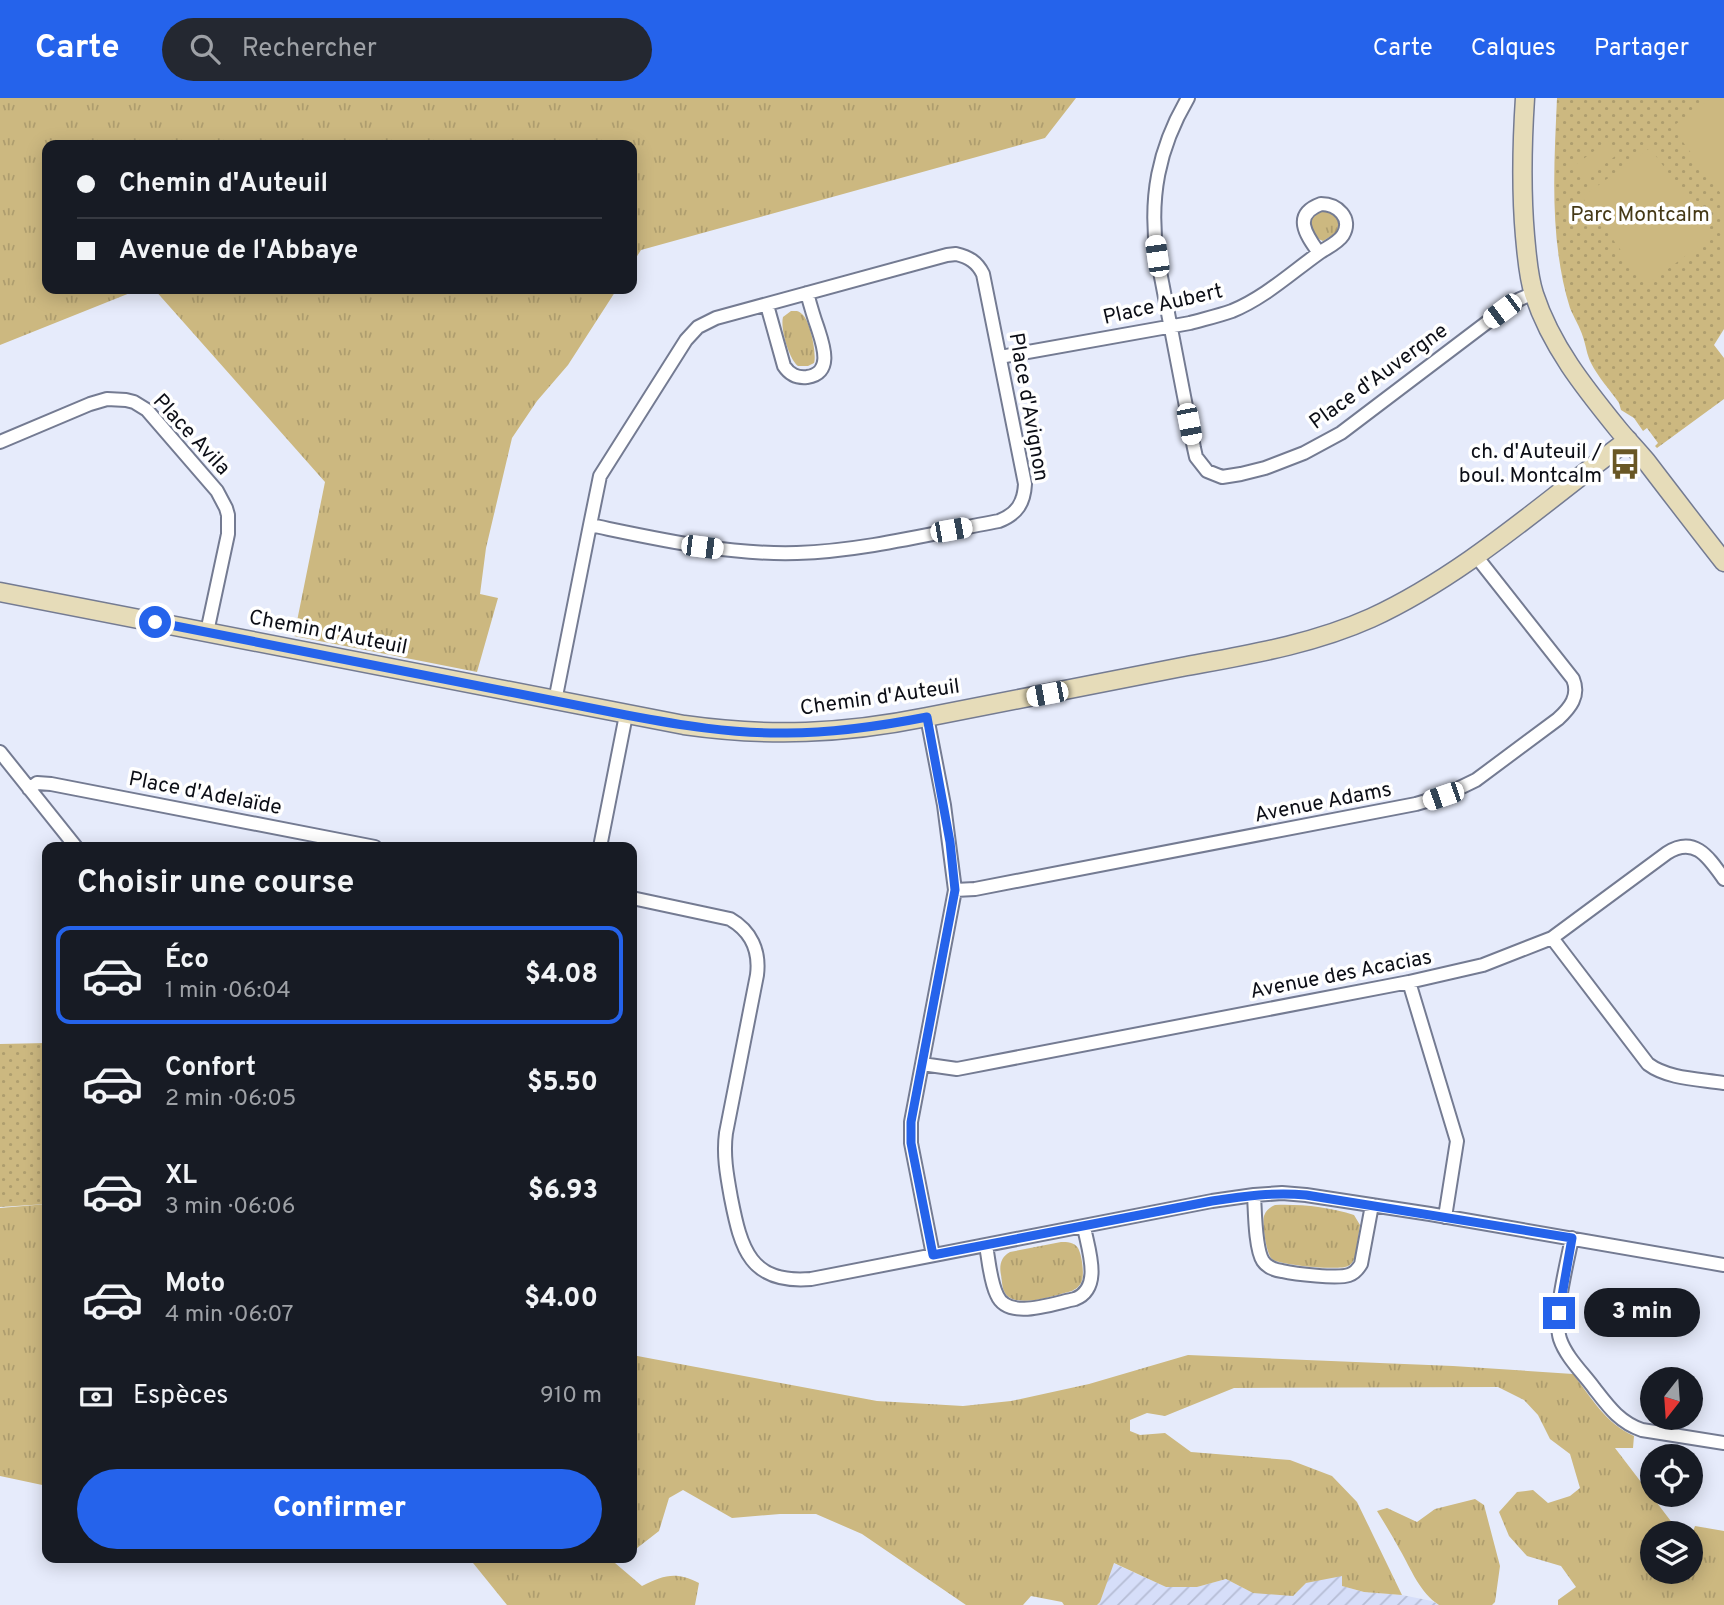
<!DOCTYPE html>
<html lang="fr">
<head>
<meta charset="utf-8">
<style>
  body { margin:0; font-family:Overpass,sans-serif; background:#242831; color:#f1f3f6; height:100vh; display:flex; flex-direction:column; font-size:26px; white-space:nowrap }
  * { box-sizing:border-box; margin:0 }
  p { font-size:23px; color:#9ea1a6 }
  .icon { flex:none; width:38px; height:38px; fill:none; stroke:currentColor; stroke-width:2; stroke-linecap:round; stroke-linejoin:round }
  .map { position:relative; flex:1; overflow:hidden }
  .side { position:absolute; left:42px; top:744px; width:595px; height:721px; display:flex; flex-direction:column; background:#171b24; border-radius:14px; box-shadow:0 4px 18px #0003 }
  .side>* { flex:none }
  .banner { position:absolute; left:42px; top:42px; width:595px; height:154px; border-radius:14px; box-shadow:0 4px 18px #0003; display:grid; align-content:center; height:154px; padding:0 35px; background:#171b24 }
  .needle { width:46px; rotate:197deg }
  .fabs { position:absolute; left:1640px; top:1269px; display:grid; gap:14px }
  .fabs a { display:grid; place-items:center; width:63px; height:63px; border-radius:50%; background:#171b24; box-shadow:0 4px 18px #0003; font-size:35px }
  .end { position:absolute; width:32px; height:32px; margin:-16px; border:9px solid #2563eb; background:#fff; box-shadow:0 0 0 4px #fff }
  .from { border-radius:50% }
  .bubble { position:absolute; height:49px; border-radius:24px; background:#171b24; box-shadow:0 4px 18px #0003; font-size:23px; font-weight:800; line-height:49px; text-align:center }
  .car { position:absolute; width:21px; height:42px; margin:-21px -10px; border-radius:9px; box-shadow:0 0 5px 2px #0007; background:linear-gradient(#fff 24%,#345 0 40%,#fff 0 76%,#345 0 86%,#fff 0) }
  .banner b { display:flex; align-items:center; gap:24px; height:66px; font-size:26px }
  .banner b+b { border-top:2px solid #363941 }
  .banner i { width:18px; height:18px; background:#f1f3f6 }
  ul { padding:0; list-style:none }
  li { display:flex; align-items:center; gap:21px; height:98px; margin:0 14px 10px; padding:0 21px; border:4px solid transparent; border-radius:14px }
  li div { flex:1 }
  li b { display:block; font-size:26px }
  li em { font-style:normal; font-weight:800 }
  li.selected { border-color:#2563eb }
  li>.icon { width:63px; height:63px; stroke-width:1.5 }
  h2 { padding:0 35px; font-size:32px; line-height:84px }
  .pay { display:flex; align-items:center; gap:18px; height:77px; padding:0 35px; font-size:26px }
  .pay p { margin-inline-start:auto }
  .primary-button { display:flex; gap:14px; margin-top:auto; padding:14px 35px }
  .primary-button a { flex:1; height:80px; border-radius:42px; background:#2563eb; color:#fff; font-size:28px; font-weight:800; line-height:80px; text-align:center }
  header { display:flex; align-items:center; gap:42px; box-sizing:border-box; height:98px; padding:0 35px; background:#2563eb; color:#fff }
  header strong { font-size:33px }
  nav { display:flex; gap:38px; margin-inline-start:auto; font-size:24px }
  .search { width:490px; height:63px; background:#242831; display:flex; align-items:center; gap:18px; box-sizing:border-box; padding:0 24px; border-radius:38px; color:#9ea1a6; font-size:26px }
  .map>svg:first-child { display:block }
</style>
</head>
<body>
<header>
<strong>Carte</strong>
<div class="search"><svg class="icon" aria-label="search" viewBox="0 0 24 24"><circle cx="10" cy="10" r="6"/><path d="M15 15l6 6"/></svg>Rechercher</div>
<nav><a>Carte</a><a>Calques</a><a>Partager</a></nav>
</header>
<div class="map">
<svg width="1724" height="1507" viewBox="0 0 1724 1507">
  <defs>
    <pattern id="industrial-furrows" width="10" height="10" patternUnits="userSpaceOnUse" patternTransform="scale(1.75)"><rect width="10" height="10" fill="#d6def9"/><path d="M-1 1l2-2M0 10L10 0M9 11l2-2" fill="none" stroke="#b6bdd5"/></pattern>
    <pattern id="grass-tufts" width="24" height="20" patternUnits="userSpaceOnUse" patternTransform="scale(1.75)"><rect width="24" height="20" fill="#ccb880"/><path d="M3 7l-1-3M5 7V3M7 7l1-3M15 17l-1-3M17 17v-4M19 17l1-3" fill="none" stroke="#ae9d6e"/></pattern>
    <pattern id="park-dots" width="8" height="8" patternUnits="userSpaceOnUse" patternTransform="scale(1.75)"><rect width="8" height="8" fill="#ccb880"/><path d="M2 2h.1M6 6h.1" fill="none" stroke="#ae9d6e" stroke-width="1.8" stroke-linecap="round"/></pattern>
  </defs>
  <rect width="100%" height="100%" fill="#e6ebfb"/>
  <!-- industrial -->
  <path fill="url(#industrial-furrows)" d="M 1113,1465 L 1166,1489 L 1197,1489 L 1226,1481 L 1253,1495 L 1343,1477 L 1342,1488 L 1364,1494 L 1402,1497 L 1432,1503 L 1439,1507 L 1097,1507 L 1100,1504 Z"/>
  <!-- grass -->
  <path fill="url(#grass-tufts)" d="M 0,0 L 1076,0 L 1045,40 L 641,152 L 632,166 L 632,47 L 47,47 L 47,191 L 140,191 L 0,247 Z
    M 1322,111 C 1336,112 1342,123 1336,135 L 1323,143 C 1308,137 1306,118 1322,111 Z
    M 154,191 L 617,191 L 568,267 L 537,303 L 512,340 L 486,450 L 480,496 L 498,500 L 477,574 L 294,538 L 325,384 Z
    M 791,213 C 796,213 798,212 802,216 C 810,222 817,256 814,265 L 808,268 L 798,268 C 789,261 780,230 783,219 Z
    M 47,1106 L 47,1388 L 0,1378 L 0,1110 Z
    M 1275,1107 C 1300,1106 1330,1109 1354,1117 L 1360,1127 L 1355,1160 C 1353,1163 1352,1166 1348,1168 C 1340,1173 1278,1167 1272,1161 C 1266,1155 1262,1126 1264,1118 C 1266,1112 1270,1109 1275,1107 Z
    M 1061,1144 C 1067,1144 1074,1144 1078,1150 C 1082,1157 1085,1178 1081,1185 C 1078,1190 1075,1191 1072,1193 C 1056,1197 1012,1213 1004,1193 C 1002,1189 1002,1182 1001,1177 C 999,1167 1001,1159 1010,1154 Z
    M 632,1257 L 877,1303 L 963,1308 L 1011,1303 L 1089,1286 L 1188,1257 L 1453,1268 L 1573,1276 C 1591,1299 1606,1326 1634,1338 L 1633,1350 L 1615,1350 L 1680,1435 L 1652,1435 L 1652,1474 L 1690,1474 L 1691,1439 L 1695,1428 L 1724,1433 L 1724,1507 L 1558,1507 L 1558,1502 L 1576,1489 L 1561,1468 L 1527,1458 L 1509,1438 L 1499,1414 L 1517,1394 L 1533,1392 L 1548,1405 L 1570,1398 L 1580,1390 L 1570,1356 L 1550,1341 L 1538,1317 L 1524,1302 L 1498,1289 L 1234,1290 L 1165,1318 L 1147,1315 L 1130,1322 L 1130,1333 L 1140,1337 L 1165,1335 L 1191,1354 L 1290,1362 L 1332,1378 L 1357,1404 L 1402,1497 L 1364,1494 L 1342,1488 L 1342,1478 L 1306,1485 L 1293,1498 L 1253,1495 L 1226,1481 L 1197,1489 L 1166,1489 L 1114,1465 L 1100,1504 L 1097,1507 L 1064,1507 L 1062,1504 L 1031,1498 L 1023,1507 L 966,1507 L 862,1436 L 816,1416 L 780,1416 L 732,1420 L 683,1392 L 669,1400 L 659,1433 L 632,1454 Z
    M 1475,1401 L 1484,1407 L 1500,1468 L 1495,1504 L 1492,1507 L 1439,1507 C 1420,1495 1411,1471 1400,1452 C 1393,1439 1385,1426 1377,1413 L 1387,1410 L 1417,1424 L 1435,1411 Z
    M 469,1460 L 623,1460 L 615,1465 L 642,1488 C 664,1477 676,1473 699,1485 L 695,1507 L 507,1507 Z"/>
  <!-- park -->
  <path fill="url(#park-dots)" d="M 1557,0 L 1724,0 L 1724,231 L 1714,247 L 1724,260 L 1724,301 L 1657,350 L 1655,348 L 1658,345 L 1647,330 L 1643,333 L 1634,320 L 1621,312 L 1619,305 C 1610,292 1598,279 1591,265 C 1587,257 1586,248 1583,239 C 1580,229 1574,220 1570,210 C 1549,142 1554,70 1557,0 Z
    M 47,945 L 47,1106 L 0,1109 L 0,946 Z"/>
  <!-- garden -->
  <path fill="#ccb880" d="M 1711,0 L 1724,0 L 1724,100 L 1672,29 Z
    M 1608,43 L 1618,56 L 1585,81 L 1575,67 Z
    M 1650,50 L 1714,137 L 1646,187 L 1582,99 Z"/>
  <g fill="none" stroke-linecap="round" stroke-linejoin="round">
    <defs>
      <path id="street" d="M 1188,0 C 1158,51 1149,100 1157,158 L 1194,350 L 1196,359 L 1207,373 L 1222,379 L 1241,376 L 1265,370 L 1304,355 L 1341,335 L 1502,213 L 1520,201 L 1534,195
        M 1321,106 C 1337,106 1353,120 1343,137 C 1338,145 1326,150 1319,155 C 1307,138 1291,117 1321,106 Z
        M 956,156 C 969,159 977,164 983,176 L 1025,386 C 1024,405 1017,416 999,423 C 934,435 863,453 797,455 C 727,457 658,441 590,427 L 600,378 L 686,242 L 698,229 L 716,220 L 947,157 Z
        M 767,207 L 784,268 C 790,277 797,280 807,279 C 835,275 822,244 817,228 C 813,217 810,206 807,195
        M 1000,259 L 1190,225 C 1204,221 1218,218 1232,213 C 1264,200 1291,175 1319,155
        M 0,344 L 90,306 L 107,301 L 126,302 L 134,304 L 147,312 L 217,393 L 226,410 L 228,417 L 228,436 L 207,534
        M 555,603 L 590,427
        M 927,619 L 944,707 L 955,792 L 911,1024 L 911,1045 L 933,1157
        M 0,654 L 76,749
        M 29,691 L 37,685 L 51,686 L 375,749
        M 600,749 L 626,617
        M 955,792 L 975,791 L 1416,706 L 1443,698 L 1476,682 L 1558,621 C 1570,610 1580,598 1573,581 L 1476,458
        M 632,800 L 730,821 C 751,833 760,853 757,877 L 726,1035 C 723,1057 727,1078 731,1100 C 741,1151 750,1186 811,1181 L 1212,1103 L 1254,1097 L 1282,1095 L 1306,1097 L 1430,1116 L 1724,1167
        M 1552,840 L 1648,966 C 1668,981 1699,981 1724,985
        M 1409,884 L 1457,1043 L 1445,1119
        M 922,966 L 957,971 L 1409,884 L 1483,867 L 1552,840 L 1667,755 C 1695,737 1709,760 1724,781
        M 1254,1097 C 1255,1112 1255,1151 1263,1163 C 1267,1169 1275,1172 1282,1173 C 1295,1176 1338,1181 1349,1177 C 1355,1175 1358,1171 1361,1166 L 1372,1107
        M 1572,1140 C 1567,1165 1553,1219 1560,1241 C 1566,1259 1583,1275 1594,1290 C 1608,1308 1619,1324 1642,1332 L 1724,1345
        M 986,1148 C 989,1163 990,1183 997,1197 C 1008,1223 1054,1205 1075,1201 C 1103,1190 1088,1151 1084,1129"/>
      <path id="secondary" d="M 1525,0 C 1522,46 1521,92 1525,138 C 1527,158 1528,178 1534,196 C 1551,248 1584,289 1618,331 C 1627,342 1637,352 1646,363 C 1672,397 1698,431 1724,464
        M 0,494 L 684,627 C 769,639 843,636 927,619 C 1012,602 1097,586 1182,569 C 1246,557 1311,547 1371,520 C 1466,476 1544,404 1628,342"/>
    </defs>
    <!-- street casing -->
    <use href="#street" stroke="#747b92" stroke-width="16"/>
    <!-- secondary casing -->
    <use href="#secondary" stroke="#747b92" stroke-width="21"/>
    <!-- street -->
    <use href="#street" stroke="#fff" stroke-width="12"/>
    <!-- secondary -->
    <use href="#secondary" stroke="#e6dcb9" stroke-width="18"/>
  </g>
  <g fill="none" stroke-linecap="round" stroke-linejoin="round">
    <!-- route -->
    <path stroke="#2563eb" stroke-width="9" d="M 155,524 L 626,617 C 679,627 733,636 787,635 C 834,635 881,628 927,619 L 950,744 L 955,792 L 911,1024 L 911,1045 L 933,1157 L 1212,1103 C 1244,1098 1274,1094 1306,1097 L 1572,1140 L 1559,1215"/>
  </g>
  <!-- icons -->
  <defs>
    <symbol id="bus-bare" viewBox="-9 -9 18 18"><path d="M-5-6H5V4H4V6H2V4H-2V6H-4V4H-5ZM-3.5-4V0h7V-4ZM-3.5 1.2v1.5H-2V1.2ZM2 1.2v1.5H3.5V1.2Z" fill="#695725" stroke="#fff" stroke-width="2.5" paint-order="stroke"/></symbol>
  </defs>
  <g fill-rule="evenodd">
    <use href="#bus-bare" x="1603" y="344" width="44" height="44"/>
  </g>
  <g text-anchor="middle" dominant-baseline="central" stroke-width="7" stroke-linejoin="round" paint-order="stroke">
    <!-- park labels -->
    <g font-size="21" fill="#453916" stroke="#fff">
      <text x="1640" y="117">Parc Montcalm</text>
    </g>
    <!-- street labels -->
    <g font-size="21" fill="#0c0e16" stroke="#fff">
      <text transform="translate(1163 207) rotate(-13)">Place Aubert</text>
      <text transform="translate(1379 279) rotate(-36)">Place d'Auvergne</text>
      <text transform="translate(1028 309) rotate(80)">Place d'Avignon</text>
      <text transform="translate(191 337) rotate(47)">Place Avila</text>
      <text transform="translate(328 535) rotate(11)">Chemin d'Auteuil</text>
      <text transform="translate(880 600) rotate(-8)">Chemin d'Auteuil</text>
      <text transform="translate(205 696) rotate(11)">Place d'Adelaïde</text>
      <text transform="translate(1323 705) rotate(-11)">Avenue Adams</text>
      <text transform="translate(1341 877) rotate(-11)">Avenue des Acacias</text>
    </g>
    <!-- poi labels -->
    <g font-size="21" fill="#0c0e16" stroke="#fff" text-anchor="end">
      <text x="1602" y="354">ch. d'Auteuil /<tspan x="1602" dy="24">boul. Montcalm</tspan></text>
    </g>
  </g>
</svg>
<div class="fabs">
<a><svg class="needle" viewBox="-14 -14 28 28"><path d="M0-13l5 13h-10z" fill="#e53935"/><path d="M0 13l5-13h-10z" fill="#9ea1a6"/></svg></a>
<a><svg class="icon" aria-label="locate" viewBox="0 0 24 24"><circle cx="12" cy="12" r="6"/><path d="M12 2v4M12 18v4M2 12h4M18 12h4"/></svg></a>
<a><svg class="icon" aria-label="layers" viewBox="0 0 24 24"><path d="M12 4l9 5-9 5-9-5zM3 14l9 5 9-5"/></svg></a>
</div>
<i class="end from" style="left:155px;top:524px"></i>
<i class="end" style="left:1559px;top:1215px"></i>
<div class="bubble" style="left:1584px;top:1190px;width:116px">3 min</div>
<i class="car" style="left:1157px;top:158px;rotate:352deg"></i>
<i class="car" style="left:1502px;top:213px;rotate:233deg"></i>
<i class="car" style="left:1189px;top:326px;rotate:169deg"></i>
<i class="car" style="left:951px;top:432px;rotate:80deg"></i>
<i class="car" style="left:702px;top:449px;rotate:97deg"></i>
<i class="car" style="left:1047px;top:596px;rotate:259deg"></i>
<i class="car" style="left:1443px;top:698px;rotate:251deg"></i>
<div class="banner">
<b><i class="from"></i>Chemin d'Auteuil</b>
<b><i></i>Avenue de l'Abbaye</b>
</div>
<section class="side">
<h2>Choisir une course</h2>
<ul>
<li class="selected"><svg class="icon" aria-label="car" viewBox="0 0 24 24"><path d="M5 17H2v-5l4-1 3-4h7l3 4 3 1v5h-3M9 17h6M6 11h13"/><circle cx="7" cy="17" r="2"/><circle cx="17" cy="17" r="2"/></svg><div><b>Éco</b><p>1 min · 06:04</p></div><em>$4.08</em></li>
<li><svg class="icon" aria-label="car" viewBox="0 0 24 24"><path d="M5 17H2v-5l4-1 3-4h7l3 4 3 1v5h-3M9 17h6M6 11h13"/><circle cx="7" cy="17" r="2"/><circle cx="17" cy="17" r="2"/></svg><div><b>Confort</b><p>2 min · 06:05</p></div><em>$5.50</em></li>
<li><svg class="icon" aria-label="car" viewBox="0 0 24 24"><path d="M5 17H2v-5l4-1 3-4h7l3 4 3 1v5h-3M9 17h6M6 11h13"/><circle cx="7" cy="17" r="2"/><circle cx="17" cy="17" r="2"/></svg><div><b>XL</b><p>3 min · 06:06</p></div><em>$6.93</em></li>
<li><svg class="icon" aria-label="car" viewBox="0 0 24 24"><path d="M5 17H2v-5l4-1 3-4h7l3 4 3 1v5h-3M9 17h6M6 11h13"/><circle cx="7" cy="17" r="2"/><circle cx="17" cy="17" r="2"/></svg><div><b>Moto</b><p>4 min · 06:07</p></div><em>$4.00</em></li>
</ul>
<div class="pay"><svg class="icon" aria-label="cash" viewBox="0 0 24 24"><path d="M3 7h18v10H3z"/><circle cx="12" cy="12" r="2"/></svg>Espèces<p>910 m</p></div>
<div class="primary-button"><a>Confirmer</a></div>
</section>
</div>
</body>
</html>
